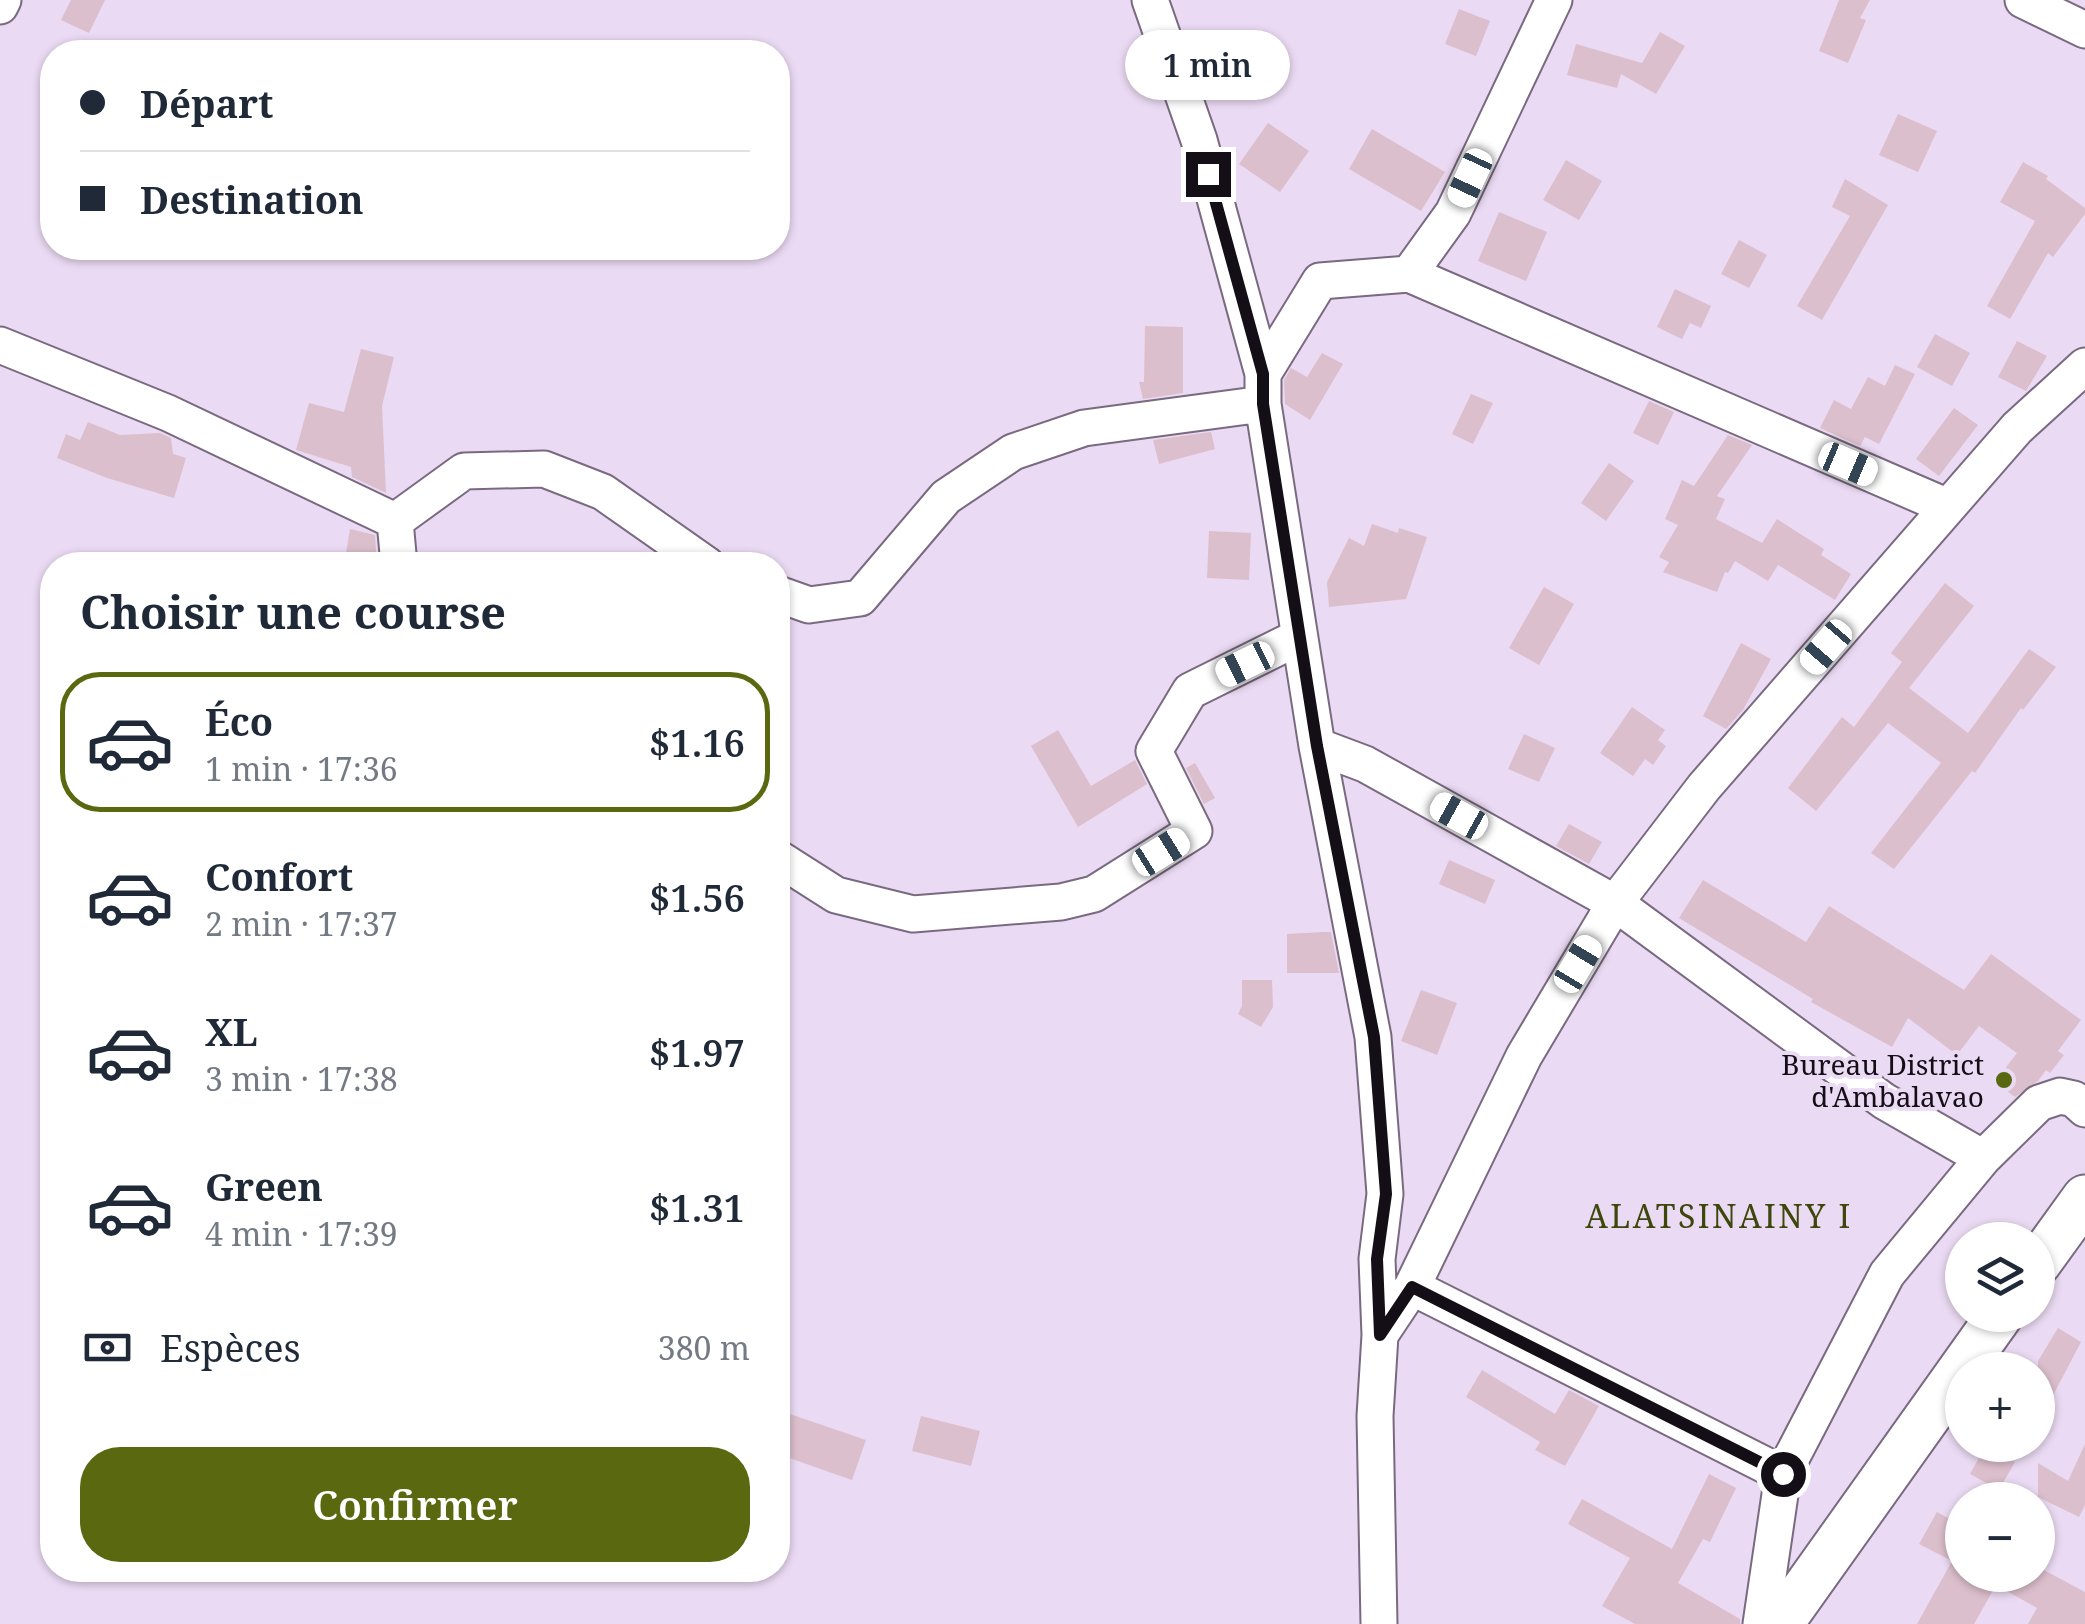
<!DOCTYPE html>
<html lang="fr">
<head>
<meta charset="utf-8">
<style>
  body { margin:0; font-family:"Noto Serif",serif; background:#f6f6f7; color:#1f2937; height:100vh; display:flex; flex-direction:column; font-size:38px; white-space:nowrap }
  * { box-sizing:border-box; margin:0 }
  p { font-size:32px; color:#747a83 }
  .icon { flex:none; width:55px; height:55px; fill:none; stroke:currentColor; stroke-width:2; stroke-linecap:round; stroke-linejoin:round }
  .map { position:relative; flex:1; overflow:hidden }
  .side { position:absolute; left:40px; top:552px; width:750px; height:1030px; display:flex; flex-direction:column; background:#fff; border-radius:40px; box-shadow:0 2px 8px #0004 }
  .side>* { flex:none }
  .banner { position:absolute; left:40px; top:40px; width:750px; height:220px; border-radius:40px; box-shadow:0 2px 8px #0004; display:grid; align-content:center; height:220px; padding:0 40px; background:#fff }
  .controls { position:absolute; left:1945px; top:1222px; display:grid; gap:20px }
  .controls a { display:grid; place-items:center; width:110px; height:110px; border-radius:50%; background:#fff; box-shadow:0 2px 8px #0004; font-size:50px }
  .end { position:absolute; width:45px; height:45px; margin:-22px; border:12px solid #140e16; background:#fff; box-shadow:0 0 0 5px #fff }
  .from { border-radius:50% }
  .bubble { position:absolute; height:70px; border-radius:35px; background:#fff; box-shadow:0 2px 8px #0004; font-size:32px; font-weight:600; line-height:70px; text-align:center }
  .car { position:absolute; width:30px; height:60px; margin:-30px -15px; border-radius:12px; box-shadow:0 0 8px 2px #0007; background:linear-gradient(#fff 24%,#345 0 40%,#fff 0 76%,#345 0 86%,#fff 0) }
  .banner b { display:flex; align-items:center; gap:35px; height:95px; font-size:38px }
  .banner b+b { border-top:2px solid #e0e1e3 }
  .banner i { width:25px; height:25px; background:#1f2937 }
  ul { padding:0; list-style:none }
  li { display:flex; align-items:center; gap:30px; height:140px; margin:0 20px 15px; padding:0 20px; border:5px solid transparent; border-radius:40px }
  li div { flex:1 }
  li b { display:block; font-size:38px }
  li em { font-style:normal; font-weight:600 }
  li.selected { border-color:#5a680f }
  li>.icon { width:90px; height:90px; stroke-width:1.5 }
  h2 { padding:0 40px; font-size:45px; line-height:120px }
  .pay { display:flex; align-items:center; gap:25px; height:110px; padding:0 40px; font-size:38px }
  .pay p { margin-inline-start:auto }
  .button { display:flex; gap:20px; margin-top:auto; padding:20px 40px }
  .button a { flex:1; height:115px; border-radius:40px; background:#5a680f; color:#fff; font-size:40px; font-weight:600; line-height:115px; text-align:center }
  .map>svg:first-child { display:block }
</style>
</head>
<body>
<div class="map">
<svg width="2085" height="1624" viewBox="0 0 2085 1624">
  <rect width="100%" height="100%" fill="#ebdaf3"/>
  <!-- building -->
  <path fill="#dcbfcc" d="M 71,0 L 105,0 L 89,33 L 61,20 Z
    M 1839,0 L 1870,0 L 1860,18 L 1866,20 L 1848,63 L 1819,51 Z
    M 1459,9 L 1490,21 L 1476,56 L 1445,44 Z
    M 1660,32 L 1685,46 L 1656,94 L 1621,74 L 1617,88 L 1567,75 L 1576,44 L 1642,63 Z
    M 1898,114 L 1937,131 L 1918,172 L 1879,155 Z
    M 1268,123 L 1309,151 L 1280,192 L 1239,164 Z
    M 1372,129 L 1445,172 L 1421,211 L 1349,169 Z
    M 1566,160 L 1602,181 L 1579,220 L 1543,200 Z
    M 2023,162 L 2048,176 L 2046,179 L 2085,208 L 2085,214 L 2053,257 L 2048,253 L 2010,319 L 1987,306 L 2035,221 L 2000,202 Z
    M 1845,179 L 1888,205 L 1822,320 L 1797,306 L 1850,216 L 1832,207 Z
    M 1499,212 L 1547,232 L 1526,281 L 1478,261 Z
    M 1739,240 L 1767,255 L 1749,288 L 1721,274 Z
    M 1675,289 L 1711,306 L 1701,328 L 1690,323 L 1682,339 L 1657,327 Z
    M 1145,326 L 1183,327 L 1183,393 L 1143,399 L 1139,382 L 1144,382 Z
    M 1935,334 L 1970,353 L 1952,386 L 1917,367 Z
    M 2017,341 L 2047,356 L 2026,391 L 1998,377 Z
    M 361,349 L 394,357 L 382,406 L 386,493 L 352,477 L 351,467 L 296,450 L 309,403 L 344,412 Z
    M 1322,353 L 1343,364 L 1310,420 L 1285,404 L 1284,380 L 1291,368 L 1307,377 Z
    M 1895,365 L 1915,374 L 1879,444 L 1865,437 L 1860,446 L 1820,428 L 1834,400 L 1851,409 L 1868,377 L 1885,386 Z
    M 1471,394 L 1493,403 L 1473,444 L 1452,434 Z
    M 1649,401 L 1674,412 L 1658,445 L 1633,433 Z
    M 1954,408 L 1978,425 L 1939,476 L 1916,459 Z
    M 88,422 L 120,435 L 160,433 L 171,438 L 173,454 L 186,458 L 174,498 L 107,478 L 57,458 L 66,434 L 80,440 Z
    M 1211,432 L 1215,449 L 1159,464 L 1153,440 Z
    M 1728,435 L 1752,445 L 1717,496 L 1725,499 L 1716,519 L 1762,543 L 1777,519 L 1824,549 L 1821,555 L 1851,574 L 1835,600 L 1778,565 L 1768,581 L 1735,561 L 1728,573 L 1725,572 L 1717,592 L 1663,572 L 1669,562 L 1659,557 L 1678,525 L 1665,519 L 1682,480 L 1694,486 Z
    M 1609,463 L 1634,481 L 1606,521 L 1581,503 Z
    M 1372,524 L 1398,533 L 1399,528 L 1427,537 L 1406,599 L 1329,607 L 1327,582 L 1349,538 L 1364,546 Z
    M 350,529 L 375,535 L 377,565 L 344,565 Z
    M 1209,531 L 1251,533 L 1249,580 L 1207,578 Z
    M 1945,583 L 1974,606 L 1909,688 L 1968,733 L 2029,649 L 2056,667 L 2023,710 L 2021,708 L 1975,773 L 1972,771 L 1894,869 L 1871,853 L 1941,763 L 1888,723 L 1816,811 L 1788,788 L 1842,717 L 1854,727 L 1902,662 L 1891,653 Z
    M 1544,587 L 1574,604 L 1539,665 L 1509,648 Z
    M 1741,643 L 1771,659 L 1743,710 L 1726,729 L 1703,716 Z
    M 1632,707 L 1665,730 L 1658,740 L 1666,746 L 1653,765 L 1645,759 L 1633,776 L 1600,753 Z
    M 1058,730 L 1091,786 L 1135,760 L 1147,784 L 1078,827 L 1031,746 Z
    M 1524,734 L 1555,748 L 1539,782 L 1508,769 Z
    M 1195,763 L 1215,798 L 1204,804 L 1186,768 Z
    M 1569,824 L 1602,842 L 1589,864 L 1556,846 Z
    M 1449,860 L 1495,880 L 1485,904 L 1439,884 Z
    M 1703,880 L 1806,942 L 1829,906 L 1964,990 L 1991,954 L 2081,1020 L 2058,1051 L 2064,1055 L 2050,1073 L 2046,1070 L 2038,1081 L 2015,1097 L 1995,1082 L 2017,1053 L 1979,1026 L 1957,1055 L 1908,1018 L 1892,1047 L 1811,1002 L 1813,999 L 1679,918 Z
    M 1324,932 L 1331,932 L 1339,973 L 1287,973 L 1287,934 Z
    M 1242,980 L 1272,980 L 1273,1007 L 1261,1027 L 1238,1014 L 1242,1006 Z
    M 1421,990 L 1457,1003 L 1437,1055 L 1401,1041 Z
    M 2058,1328 L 2081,1342 L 2038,1424 L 2038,1361 Z
    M 1482,1370 L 1555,1414 L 1569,1390 L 1599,1406 L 1565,1466 L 1535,1450 L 1540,1442 L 1466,1397 Z
    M 778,1410 L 866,1440 L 852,1480 L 778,1454 Z
    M 921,1416 L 980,1431 L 971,1466 L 912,1451 Z
    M 2085,1444 L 2085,1505 L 2079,1517 L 2038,1497 L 2038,1463 L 2068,1481 Z
    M 1986,1445 L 2015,1462 L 1999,1490 L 1970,1474 Z
    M 1709,1474 L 1736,1488 L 1710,1542 L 1703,1539 L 1678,1583 L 1740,1619 L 1740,1624 L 1635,1624 L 1602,1606 L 1630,1558 L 1568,1524 L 1582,1499 L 1672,1549 Z
    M 1937,1512 L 1962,1526 L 1962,1575 L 2038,1575 L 2038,1567 L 2085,1592 L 2085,1624 L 2028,1624 L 2037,1608 L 1996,1585 L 1974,1624 L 1917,1624 L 1952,1561 L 1919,1544 Z"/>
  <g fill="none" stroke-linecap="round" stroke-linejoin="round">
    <defs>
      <path id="minor" d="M 1150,0 L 1199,140 L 1263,374 L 1263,404 L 1317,746 L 1373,1037 L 1385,1194 L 1377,1259 L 1380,1335 L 1375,1416 L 1379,1624
        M 2023,0 L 2085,30
        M 0,6 L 3,0
        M 1409,274 L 1453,213 L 1554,0
        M 0,345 L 168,413 L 395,521 L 464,471 L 544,469 L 603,492 L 707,565
        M 1263,374 L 1320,281 L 1409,274 L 1948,507
        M 395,521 L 399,565
        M 778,594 L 809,605 L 860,598 L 946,497 L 1013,452 L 1084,428 L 1263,404
        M 1317,746 L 1365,764 L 1615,903 L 1884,1101 L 1983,1158
        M 778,858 L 836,895 L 913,914 L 1061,902 L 1094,894 L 1194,831 L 1154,751 L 1190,691 L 1299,637
        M 1412,1287 L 1783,1474
        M 1380,1335 L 1412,1287 L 1524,1056 L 1615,903 L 1704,787 L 2017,428 L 2085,366
        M 1761,1624 L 1783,1474 L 1887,1274 L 1983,1158 L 2039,1103 L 2060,1096 L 2074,1099 L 2085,1109"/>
      <path id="major" d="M 2038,1263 L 2085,1198
        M 1780,1624 L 2000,1315"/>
    </defs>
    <!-- minor casing -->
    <use href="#minor" stroke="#796a80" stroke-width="39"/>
    <!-- major casing -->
    <use href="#major" stroke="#796a80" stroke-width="49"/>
    <!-- minor -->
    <use href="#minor" stroke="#fff" stroke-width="35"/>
    <!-- major -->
    <use href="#major" stroke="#fff" stroke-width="45"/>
  </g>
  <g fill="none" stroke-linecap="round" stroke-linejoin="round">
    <!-- route -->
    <path stroke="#140e16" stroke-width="12" d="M 1208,174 L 1263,374 L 1263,404 L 1317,746 L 1374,1037 L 1386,1194 L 1377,1259 L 1380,1335 L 1412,1287 L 1783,1474"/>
  </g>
  <!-- markers -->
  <circle fill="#5a680f" stroke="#ebdaf3" stroke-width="4" cx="2004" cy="1080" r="10"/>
  <g text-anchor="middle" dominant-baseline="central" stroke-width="8" stroke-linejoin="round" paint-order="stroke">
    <!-- poi labels -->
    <g font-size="28" fill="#140e16" stroke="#ebdaf3" text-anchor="end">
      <text x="1984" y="1064">Bureau District<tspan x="1984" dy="32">d'Ambalavao</tspan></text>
    </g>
    <!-- quarter labels -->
    <g font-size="32" letter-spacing="2.5" fill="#3d460b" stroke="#ebdaf3">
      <text x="1719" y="1215">ALATSINAINY I</text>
    </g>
  </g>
</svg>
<div class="controls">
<a><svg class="icon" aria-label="layers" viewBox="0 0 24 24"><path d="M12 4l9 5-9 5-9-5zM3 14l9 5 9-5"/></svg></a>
<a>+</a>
<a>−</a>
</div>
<i class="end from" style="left:1783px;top:1474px"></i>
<i class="end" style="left:1208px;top:174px"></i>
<div class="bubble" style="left:1125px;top:30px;width:165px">1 min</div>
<i class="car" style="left:1470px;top:178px;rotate:205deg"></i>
<i class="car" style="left:1848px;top:464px;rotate:113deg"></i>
<i class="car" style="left:1826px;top:647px;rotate:221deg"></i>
<i class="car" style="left:1245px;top:664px;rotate:244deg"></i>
<i class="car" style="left:1459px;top:816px;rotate:299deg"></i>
<i class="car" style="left:1161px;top:852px;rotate:58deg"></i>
<i class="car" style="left:1578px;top:964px;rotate:31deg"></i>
<div class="banner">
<b><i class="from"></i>Départ</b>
<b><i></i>Destination</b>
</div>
<section class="side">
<h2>Choisir une course</h2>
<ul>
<li class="selected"><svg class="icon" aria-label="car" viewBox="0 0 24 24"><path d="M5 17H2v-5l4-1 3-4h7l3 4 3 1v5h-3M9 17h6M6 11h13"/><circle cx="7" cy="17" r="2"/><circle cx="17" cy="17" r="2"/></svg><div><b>Éco</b><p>1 min · 17:36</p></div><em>$1.16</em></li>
<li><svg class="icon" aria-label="car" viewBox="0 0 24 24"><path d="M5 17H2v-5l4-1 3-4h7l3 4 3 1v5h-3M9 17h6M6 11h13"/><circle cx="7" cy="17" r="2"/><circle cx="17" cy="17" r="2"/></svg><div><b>Confort</b><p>2 min · 17:37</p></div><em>$1.56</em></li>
<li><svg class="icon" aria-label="car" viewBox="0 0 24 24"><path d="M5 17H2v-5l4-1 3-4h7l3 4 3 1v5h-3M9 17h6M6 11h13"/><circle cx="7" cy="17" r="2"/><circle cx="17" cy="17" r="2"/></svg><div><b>XL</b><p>3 min · 17:38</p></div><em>$1.97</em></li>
<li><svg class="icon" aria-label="car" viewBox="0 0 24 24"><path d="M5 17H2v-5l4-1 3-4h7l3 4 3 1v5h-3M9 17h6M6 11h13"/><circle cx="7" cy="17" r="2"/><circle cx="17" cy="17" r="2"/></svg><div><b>Green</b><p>4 min · 17:39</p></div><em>$1.31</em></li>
</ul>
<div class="pay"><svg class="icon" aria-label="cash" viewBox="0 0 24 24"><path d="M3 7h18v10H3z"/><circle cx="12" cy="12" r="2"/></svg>Espèces<p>380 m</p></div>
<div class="button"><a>Confirmer</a></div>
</section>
</div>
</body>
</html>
